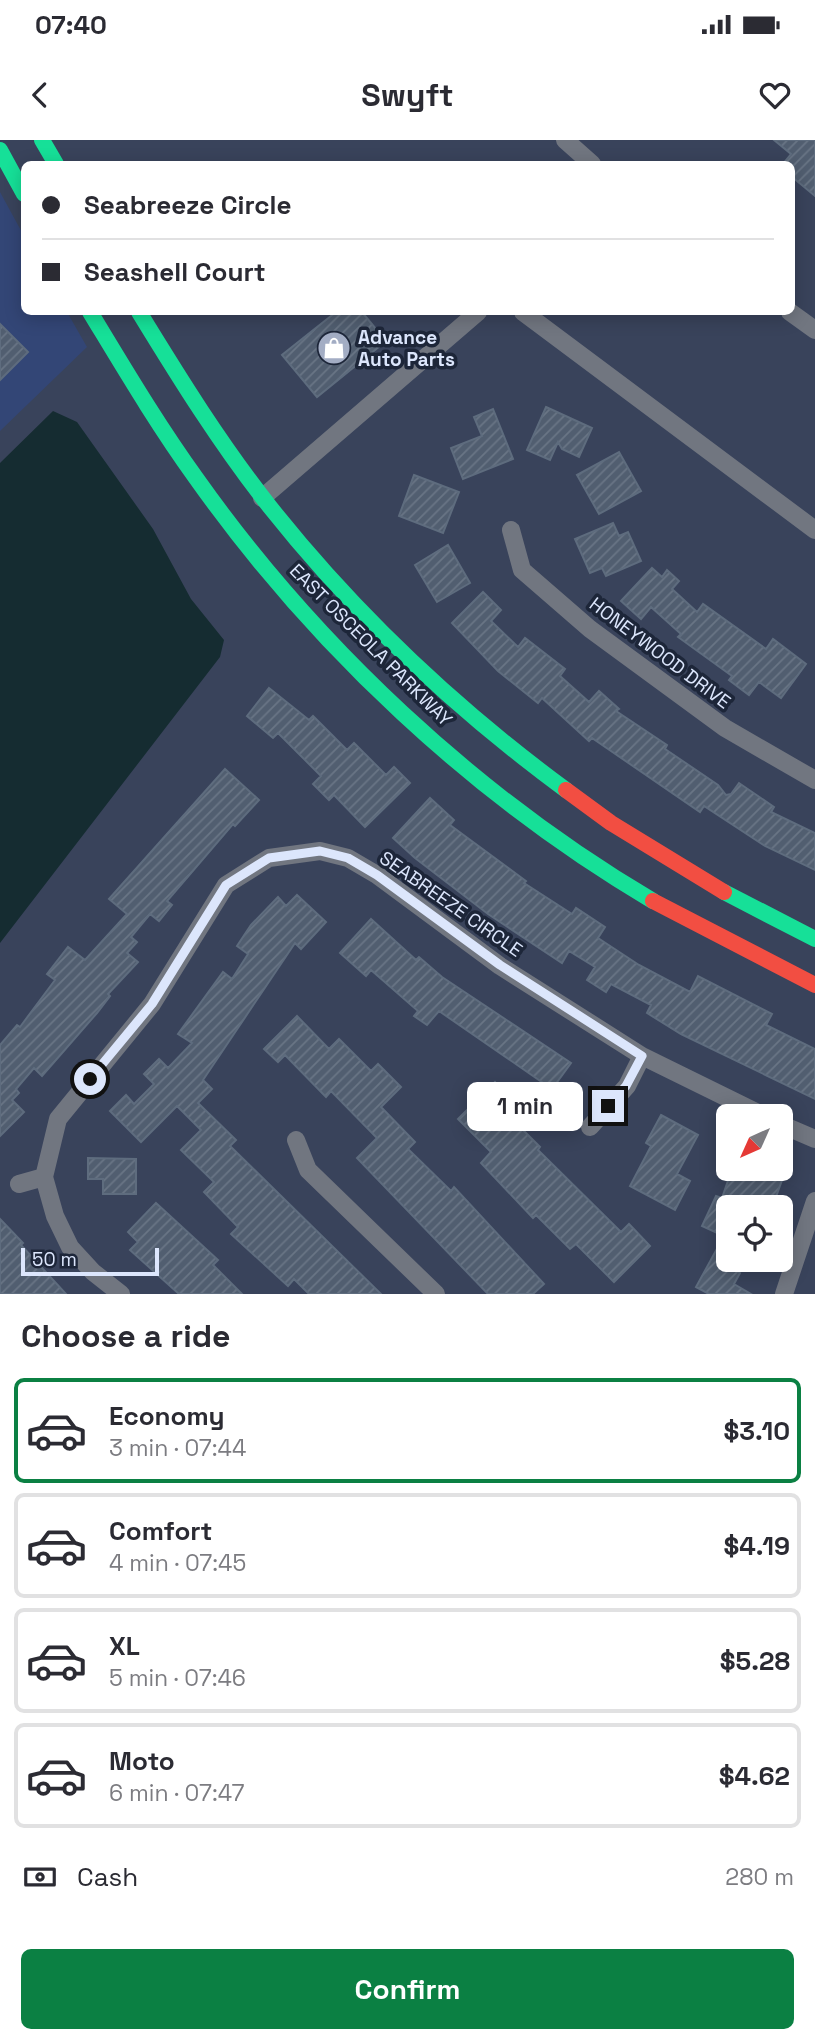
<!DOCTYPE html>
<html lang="en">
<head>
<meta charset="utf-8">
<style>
  body { margin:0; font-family:"Space Grotesk",sans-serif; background:#f2f2f3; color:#2b2b33; height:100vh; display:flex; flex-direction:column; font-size:26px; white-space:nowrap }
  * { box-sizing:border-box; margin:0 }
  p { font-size:23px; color:#7c7c81 }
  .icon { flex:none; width:38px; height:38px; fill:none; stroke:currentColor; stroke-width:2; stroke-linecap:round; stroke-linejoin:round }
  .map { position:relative; height:1154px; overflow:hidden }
  .side { display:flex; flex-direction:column; background:#fff; flex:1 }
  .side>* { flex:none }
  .top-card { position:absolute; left:21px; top:21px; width:774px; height:154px; border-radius:10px; box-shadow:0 4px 18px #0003; display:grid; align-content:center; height:154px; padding:0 21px; background:#fff }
  .needle { width:46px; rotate:225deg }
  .fabs { position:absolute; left:716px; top:964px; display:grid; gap:14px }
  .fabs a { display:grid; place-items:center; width:77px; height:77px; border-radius:10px; background:#fff; box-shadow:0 4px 18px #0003; font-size:35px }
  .scale { position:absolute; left:21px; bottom:18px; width:138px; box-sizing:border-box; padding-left:7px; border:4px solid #dce6fc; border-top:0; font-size:19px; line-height:24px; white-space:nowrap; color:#dce6fc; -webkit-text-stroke:5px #1d2639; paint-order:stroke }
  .end { position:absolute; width:32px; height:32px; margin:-16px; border:9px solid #dce6fc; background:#111; box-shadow:0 0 0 4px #111 }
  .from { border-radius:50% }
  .bubble { position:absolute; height:49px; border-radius:10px; background:#fff; box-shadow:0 4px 18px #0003; font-size:23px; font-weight:600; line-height:49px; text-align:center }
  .top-card b { display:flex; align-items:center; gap:24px; height:66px; font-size:26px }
  .top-card b+b { border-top:2px solid #e1e1e2 }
  .top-card i { width:18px; height:18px; background:#2b2b33 }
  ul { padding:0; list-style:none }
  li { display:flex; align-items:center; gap:21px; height:105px; margin:0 14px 10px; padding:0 7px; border:4px solid #e1e1e2; border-radius:10px }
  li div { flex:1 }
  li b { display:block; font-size:26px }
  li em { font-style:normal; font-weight:600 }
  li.selected { border-color:#0b8043 }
  li>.icon { width:63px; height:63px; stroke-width:1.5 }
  h2 { padding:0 21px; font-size:32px; line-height:84px }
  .pay { display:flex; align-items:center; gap:18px; height:77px; padding:0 21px; font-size:26px }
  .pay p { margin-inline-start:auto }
  .action { display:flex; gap:14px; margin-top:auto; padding:14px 21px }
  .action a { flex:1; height:80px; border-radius:10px; background:#0b8043; color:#fff; font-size:28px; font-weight:600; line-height:80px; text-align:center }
  .status { display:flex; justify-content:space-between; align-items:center; height:49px; padding:0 35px; background:#fff; direction:ltr }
  .status svg { height:19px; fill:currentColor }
  header { display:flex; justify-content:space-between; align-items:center; height:91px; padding:0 21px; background:#fff; font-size:32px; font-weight:600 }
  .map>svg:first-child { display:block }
</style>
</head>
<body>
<div class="status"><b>07:40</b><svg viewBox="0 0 49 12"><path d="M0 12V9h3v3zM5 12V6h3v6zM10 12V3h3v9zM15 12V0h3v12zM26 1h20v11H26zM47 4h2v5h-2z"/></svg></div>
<header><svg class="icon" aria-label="back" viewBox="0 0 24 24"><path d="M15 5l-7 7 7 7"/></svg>Swyft<svg class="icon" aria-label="heart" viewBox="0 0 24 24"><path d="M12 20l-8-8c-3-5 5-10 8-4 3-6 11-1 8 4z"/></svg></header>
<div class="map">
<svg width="815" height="1154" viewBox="0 0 815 1154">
  <defs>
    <pattern id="building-hatch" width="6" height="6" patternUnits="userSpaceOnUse" patternTransform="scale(1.75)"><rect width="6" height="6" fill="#515e70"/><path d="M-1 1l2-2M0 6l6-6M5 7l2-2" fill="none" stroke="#697585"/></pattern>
  </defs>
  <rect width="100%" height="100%" fill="#39435b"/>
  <!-- built -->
  <path fill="#334676" d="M 0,52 L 24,96 L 24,172 L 67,172 L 87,207 L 0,291 Z"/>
  <!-- water -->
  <path fill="#152c31" d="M 53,271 L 77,282 L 153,389 L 191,459 L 224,500 L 220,517 L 0,803 L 0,323 Z"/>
  <!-- building -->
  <path fill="url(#building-hatch)" stroke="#5e6c7e" stroke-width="2" d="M 774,0 L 815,0 L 815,56 L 791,36 L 791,24 L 783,24 L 791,14 Z
    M 336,172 L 362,172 L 386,201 L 317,257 L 282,215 Z
    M 0,184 L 28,212 L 0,240 Z
    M 546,267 L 592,288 L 579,317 L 562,309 L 558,302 L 550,320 L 527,310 Z
    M 493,269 L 513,319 L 463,339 L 451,308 L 482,296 L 474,277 Z
    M 619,312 L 641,351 L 599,374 L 577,335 Z
    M 414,335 L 459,352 L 443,393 L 399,376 Z
    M 613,383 L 619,396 L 628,392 L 641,421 L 606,436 L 602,428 L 590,433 L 575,399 Z
    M 448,405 L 470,443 L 437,462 L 415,425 Z
    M 652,428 L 662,437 L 667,430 L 679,441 L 672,449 L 697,472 L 703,464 L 766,509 L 773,499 L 806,524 L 781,558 L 759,542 L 749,555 L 729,540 L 732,536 L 678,497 L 681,494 L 651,467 L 641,479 L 621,461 Z
    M 483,452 L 501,470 L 491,481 L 518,507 L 525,498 L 565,529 L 560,536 L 589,562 L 599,551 L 619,569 L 616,571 L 667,605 L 665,609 L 718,645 L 726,655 L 731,654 L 739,643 L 774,667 L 771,672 L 815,693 L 815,730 L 765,706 L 704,666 L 700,672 L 592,598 L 589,601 L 542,558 L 538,563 L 498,531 L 452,483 Z
    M 269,548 L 309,580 L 313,576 L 347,610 L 354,603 L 386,635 L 394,627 L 410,643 L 365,687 L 334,655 L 329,660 L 313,644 L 321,636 L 278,593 L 273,598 L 247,576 Z
    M 225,629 L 259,660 L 235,686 L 233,684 L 167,761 L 172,765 L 159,781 L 150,774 L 131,797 L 137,802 L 127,813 L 138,822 L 108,854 L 110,856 L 97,873 L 42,936 L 34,928 L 16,949 L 19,953 L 12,960 L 24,972 L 0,996 L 0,905 L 17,885 L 20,887 L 55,840 L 47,834 L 68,807 L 85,820 L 127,774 L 109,759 Z
    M 430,658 L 454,680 L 450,685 L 526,741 L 524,743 L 572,774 L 576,768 L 605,787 L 598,798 L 639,825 L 690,852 L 698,836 L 772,874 L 766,885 L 815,909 L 815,959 L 681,894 L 647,873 L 651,865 L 611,844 L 606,852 L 587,840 L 595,827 L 569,811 L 562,823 L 488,774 L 415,718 L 393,698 Z
    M 297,755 L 326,782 L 301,809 L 295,803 L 203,940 L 212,949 L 198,963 L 236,1000 L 230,1006 L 381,1154 L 309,1154 L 294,1139 L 288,1146 L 231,1094 L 238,1087 L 204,1052 L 214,1042 L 181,1010 L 201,990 L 177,966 L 141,1002 L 110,971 L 126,955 L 134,964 L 154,944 L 144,934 L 159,919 L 168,928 L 192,903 L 178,894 L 223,832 L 232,839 L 248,814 L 237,806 L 251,785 L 278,757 L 286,766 Z
    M 371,779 L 416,820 L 419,817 L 442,837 L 571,923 L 552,949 L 439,871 L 427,885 L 414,876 L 418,871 L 371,830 L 366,836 L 340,813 Z
    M 297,876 L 329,909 L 339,899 L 371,931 L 378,924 L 401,947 L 381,967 L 415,1002 L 408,1009 L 451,1051 L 454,1047 L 544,1144 L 533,1154 L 488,1154 L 357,1018 L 377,998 L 331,951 L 326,957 L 285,915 L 278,922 L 264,909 Z
    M 495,942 L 517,964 L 507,974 L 540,1007 L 538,1010 L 621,1092 L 629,1084 L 650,1106 L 614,1142 L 576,1104 L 570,1109 L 536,1075 L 533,1078 L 481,1023 L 491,1012 L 458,979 Z
    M 661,975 L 698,995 L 677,1034 L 690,1041 L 675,1070 L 630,1046 L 651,1006 L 646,1003 Z
    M 88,1018 L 136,1019 L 136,1054 L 103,1054 L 103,1039 L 88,1039 Z
    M 732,1029 L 786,1029 L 772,1068 L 728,1068 L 728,1126 L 740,1133 L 734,1144 L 751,1154 L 709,1154 L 696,1147 L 724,1096 L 702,1086 L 716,1056 L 722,1058 Z
    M 156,1063 L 218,1120 L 213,1125 L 242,1154 L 179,1154 L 130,1110 L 138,1102 L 128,1092 Z
    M 0,1079 L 23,1103 L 21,1105 L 66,1154 L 0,1154 Z"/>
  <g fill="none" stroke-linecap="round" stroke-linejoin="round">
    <!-- street -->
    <path stroke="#717680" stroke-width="18" d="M 565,0 L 592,24
      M 523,172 L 815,390
      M 790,172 L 815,190
      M 262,358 L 478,172
      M 511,390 L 522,430 L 590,489 L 725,588 L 815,640
      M 780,984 L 815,999
      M 590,987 L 627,946 L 642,916
      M 296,1000 L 308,1030 L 436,1154
      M 19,1044 L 44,1037
      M 121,1154 L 93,1132 L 70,1107 L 55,1076 L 44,1037 L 58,979 L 152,864 L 226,745 L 269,718 L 320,711 L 348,718 L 377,735 L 500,826 L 642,916 L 764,976
      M 784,1154 L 815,1061"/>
    <!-- fast -->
    <path stroke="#16e098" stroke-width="16" d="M 42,0 L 56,24
      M 0,10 L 24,54
      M 90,172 C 124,228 157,284 196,338 C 315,506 475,656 653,761
      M 139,172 C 180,239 221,305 270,367 C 355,474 456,569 566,650
      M 724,752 L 815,799"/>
    <!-- jam -->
    <path stroke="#f24e42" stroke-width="16" d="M 566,650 L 611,683 L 724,752
      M 653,761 L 815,845"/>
  </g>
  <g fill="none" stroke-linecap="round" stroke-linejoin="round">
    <!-- route -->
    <path stroke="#dce6fc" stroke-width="9" d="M 90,939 L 152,864 L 226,745 L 269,718 L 320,711 L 348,718 L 377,735 L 500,825 L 642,916 L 626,946 L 608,966"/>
  </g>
  <!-- icons -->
  <defs>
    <symbol id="shop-disc" viewBox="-11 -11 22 22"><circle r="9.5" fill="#a3adc4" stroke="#1d2639"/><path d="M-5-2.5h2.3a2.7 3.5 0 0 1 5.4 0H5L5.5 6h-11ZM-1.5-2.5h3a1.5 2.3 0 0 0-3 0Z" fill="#fff"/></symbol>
  </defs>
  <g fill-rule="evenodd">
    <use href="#shop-disc" x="315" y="189" width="38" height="38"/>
  </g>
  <g text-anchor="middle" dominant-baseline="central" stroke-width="7" stroke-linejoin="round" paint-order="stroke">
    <!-- poi labels -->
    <g font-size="19" font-weight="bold" fill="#dce6fc" stroke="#1d2639" text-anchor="start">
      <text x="358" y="197">Advance<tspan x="358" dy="22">Auto Parts</tspan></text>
    </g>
    <!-- street labels -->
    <g font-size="19" fill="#dce6fc" stroke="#1d2639">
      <text transform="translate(371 505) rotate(45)">EAST OSCEOLA PARKWAY</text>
      <text transform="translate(660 513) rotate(37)">HONEYWOOD DRIVE</text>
      <text transform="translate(451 764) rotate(35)">SEABREEZE CIRCLE</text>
    </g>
  </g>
</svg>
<div class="fabs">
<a><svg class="needle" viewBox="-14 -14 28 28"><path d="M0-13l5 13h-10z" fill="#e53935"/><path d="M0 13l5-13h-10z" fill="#7c7c81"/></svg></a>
<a><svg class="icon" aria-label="locate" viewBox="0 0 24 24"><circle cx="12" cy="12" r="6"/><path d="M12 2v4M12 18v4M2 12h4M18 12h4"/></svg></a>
</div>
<div class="scale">50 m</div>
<i class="end from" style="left:90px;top:939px"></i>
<i class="end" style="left:608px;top:966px"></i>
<div class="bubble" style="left:467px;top:942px;width:116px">1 min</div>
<div class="top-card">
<b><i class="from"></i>Seabreeze Circle</b>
<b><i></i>Seashell Court</b>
</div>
</div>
<section class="side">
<h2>Choose a ride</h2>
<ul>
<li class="selected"><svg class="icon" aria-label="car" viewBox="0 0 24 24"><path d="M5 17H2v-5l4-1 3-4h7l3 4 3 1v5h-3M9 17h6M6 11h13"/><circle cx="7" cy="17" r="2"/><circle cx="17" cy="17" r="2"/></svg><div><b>Economy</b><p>3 min · 07:44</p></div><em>$3.10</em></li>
<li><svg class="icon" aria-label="car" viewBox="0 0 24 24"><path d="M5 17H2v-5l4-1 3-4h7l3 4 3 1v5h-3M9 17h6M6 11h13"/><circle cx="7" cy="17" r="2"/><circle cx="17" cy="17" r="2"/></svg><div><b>Comfort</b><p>4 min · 07:45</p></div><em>$4.19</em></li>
<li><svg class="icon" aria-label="car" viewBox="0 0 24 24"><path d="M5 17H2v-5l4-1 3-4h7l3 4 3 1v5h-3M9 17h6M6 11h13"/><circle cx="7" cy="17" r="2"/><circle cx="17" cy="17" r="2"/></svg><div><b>XL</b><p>5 min · 07:46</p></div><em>$5.28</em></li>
<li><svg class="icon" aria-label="car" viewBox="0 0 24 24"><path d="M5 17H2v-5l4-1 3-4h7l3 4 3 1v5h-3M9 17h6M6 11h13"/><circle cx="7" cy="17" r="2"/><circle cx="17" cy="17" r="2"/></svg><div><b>Moto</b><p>6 min · 07:47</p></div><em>$4.62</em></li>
</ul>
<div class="pay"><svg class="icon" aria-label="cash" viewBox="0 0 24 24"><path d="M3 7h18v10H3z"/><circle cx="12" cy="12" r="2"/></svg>Cash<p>280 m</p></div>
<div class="action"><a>Confirm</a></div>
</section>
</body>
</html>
